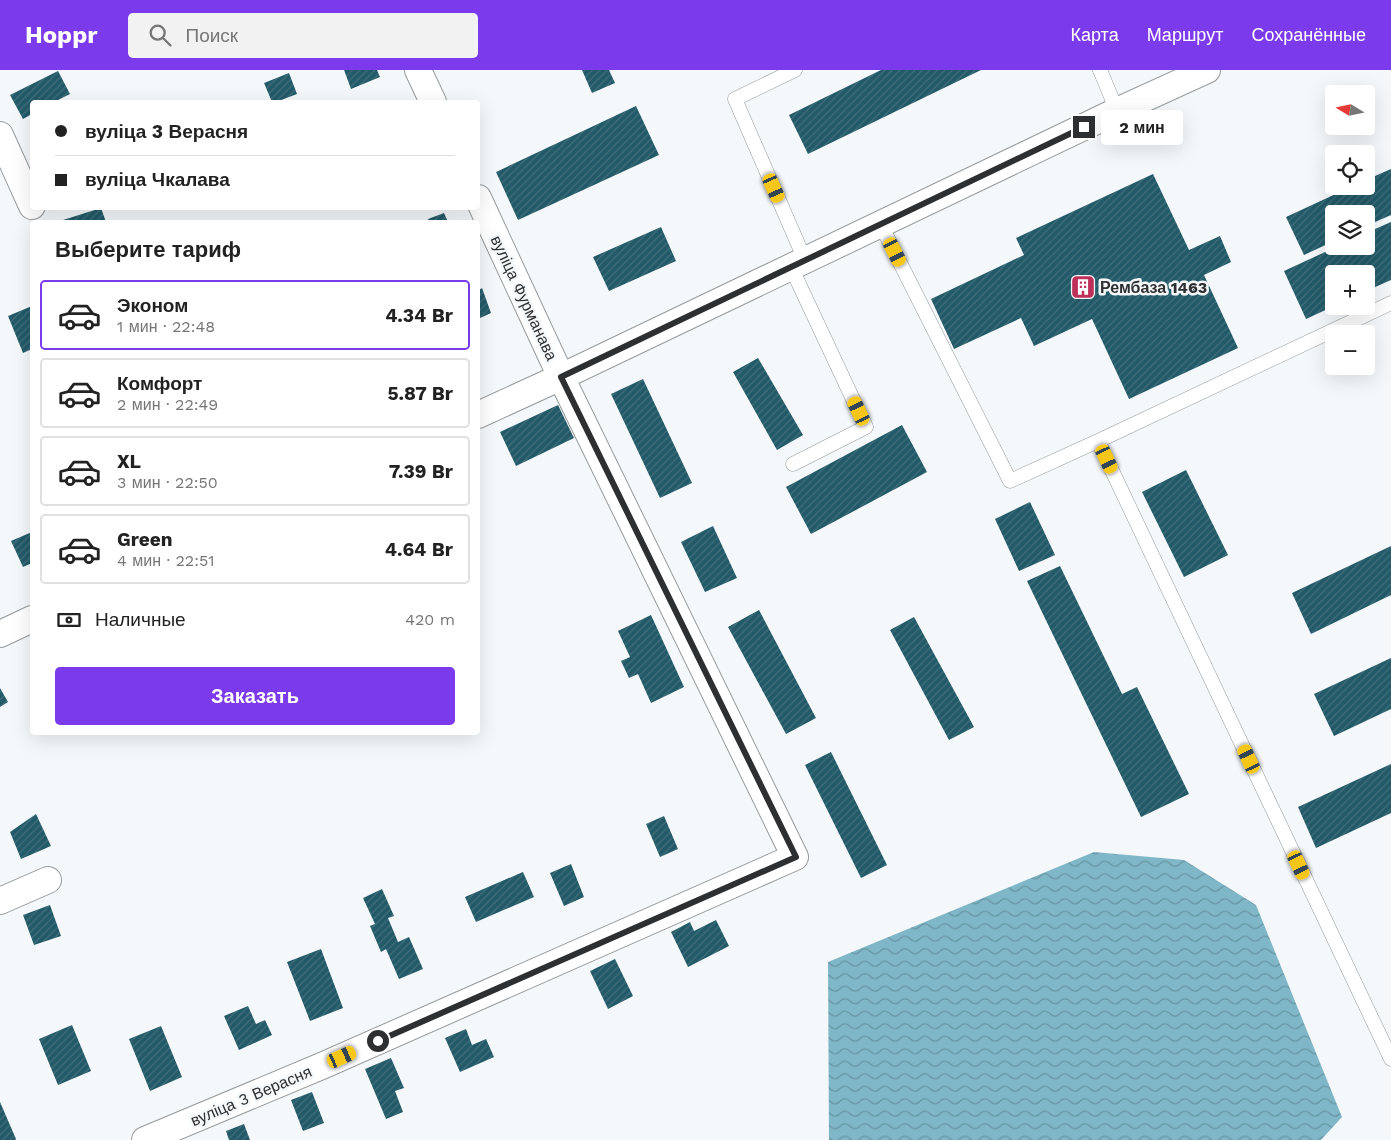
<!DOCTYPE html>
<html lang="ru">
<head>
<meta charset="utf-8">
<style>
  body { margin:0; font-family:"Work Sans",sans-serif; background:#f2f2f2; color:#222; height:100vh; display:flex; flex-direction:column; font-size:19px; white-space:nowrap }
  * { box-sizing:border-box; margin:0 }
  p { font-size:16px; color:#767676 }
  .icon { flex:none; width:28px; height:28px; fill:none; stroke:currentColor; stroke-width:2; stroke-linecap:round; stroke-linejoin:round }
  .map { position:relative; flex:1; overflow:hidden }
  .sheet { position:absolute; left:30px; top:150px; width:450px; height:515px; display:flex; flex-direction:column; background:#fff; border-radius:5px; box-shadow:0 5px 20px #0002 }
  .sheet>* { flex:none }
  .hud { position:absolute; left:30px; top:30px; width:450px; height:110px; border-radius:5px; box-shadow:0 5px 20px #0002; display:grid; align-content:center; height:110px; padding:0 25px; background:#fff }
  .needle { width:32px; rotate:280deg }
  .fabs { position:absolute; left:1325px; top:15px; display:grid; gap:10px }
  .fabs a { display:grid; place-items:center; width:50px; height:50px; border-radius:5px; background:#fff; box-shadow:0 5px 20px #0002; font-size:25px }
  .end { position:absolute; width:22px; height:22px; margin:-11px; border:6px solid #2e2f30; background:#fff; box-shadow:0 0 0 2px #fff }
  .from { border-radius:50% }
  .bubble { position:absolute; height:35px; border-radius:5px; background:#fff; box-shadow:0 5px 20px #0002; font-size:16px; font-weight:700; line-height:35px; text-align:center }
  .car { position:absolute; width:15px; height:30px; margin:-15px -8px; border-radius:6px; box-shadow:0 0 4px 1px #0007; background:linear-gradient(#f5c518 24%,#345 0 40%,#f5c518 0 76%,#345 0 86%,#f5c518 0) }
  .hud b { display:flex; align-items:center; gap:18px; height:48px; font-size:19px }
  .hud b+b { border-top:1px solid #e0e0e0 }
  .hud i { width:12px; height:12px; background:#222 }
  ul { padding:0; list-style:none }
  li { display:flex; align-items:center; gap:15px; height:70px; margin:0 10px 8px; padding:0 15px; border:2px solid #e0e0e0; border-radius:5px }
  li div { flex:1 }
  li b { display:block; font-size:19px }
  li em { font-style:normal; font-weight:700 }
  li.current { border-color:#7c3aed }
  li>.icon { width:45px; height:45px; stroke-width:1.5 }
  h2 { padding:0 25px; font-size:22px; line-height:60px }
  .pay { display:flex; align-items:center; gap:12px; height:55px; padding:0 25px; font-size:19px }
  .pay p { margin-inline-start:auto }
  .action { display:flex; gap:10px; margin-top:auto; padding:10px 25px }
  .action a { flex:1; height:58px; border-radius:5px; background:#7c3aed; color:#fff; font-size:20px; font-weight:700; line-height:58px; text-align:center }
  header { display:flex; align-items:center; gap:30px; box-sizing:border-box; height:70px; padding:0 25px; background:#7c3aed; color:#fff }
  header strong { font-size:24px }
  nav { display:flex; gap:28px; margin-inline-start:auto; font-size:18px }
  .search { width:350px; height:45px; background:#f2f2f2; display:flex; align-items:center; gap:12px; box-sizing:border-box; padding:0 18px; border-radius:5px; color:#767676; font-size:19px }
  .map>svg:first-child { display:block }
</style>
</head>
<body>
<header>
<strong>Hoppr</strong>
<div class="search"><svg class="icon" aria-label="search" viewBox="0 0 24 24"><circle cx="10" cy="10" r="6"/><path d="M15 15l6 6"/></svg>Поиск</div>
<nav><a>Карта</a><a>Маршрут</a><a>Сохранённые</a></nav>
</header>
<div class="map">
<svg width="1391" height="1070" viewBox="0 0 1391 1070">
  <defs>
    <pattern id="water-waves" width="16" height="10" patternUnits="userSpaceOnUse" patternTransform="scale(1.25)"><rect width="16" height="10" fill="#7fb7c8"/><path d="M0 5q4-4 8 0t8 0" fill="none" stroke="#6895a3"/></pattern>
    <pattern id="building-hatch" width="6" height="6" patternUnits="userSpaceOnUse" patternTransform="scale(1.25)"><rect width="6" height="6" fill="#225a69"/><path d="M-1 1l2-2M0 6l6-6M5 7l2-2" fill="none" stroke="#426f7b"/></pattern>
  </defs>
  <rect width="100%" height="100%" fill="#f5f8fa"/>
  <!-- water -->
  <path fill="url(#water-waves)" d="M 1094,782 L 1184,790 L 1256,835 L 1342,1047 L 1321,1070 L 829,1070 L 828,892 Z"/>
  <!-- building -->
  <path fill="url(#building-hatch)" d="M 344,0 L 377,0 L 380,7 L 351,19 Z
    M 582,0 L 609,0 L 615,13 L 592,23 Z
    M 881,0 L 981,0 L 808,84 L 789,45 Z
    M 58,1 L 70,24 L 54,32 L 32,32 L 32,44 L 23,49 L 10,25 Z
    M 289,3 L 297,24 L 276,32 L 272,32 L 264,13 Z
    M 636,36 L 659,85 L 518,150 L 496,102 Z
    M 1391,99 L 1391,145 L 1366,156 L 1366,144 L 1334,144 L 1334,171 L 1304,185 L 1286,147 L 1353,116 L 1366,116 L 1366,110 Z
    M 1153,104 L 1189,180 L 1220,166 L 1231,192 L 1204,205 L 1238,278 L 1129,329 L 1092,249 L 1034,276 L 1021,248 L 954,279 L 931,229 L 1024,185 L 1016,168 Z
    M 101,138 L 106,152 L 64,152 L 63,150 Z
    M 444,143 L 448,152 L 429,152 L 428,149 Z
    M 1391,152 L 1391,210 L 1366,221 L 1366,204 L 1334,204 L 1334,236 L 1306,249 L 1284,201 L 1338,176 L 1366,176 L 1366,163 Z
    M 661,157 L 676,191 L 609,221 L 593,187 Z
    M 482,218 L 491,243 L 478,249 L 478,221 Z
    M 32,236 L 32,279 L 23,283 L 8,246 Z
    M 758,288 L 803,365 L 777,380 L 733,302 Z
    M 643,309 L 692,413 L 660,428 L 611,324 Z
    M 558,335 L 574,368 L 516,396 L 500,362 Z
    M 902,355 L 927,402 L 811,464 L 786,417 Z
    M 1186,400 L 1228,485 L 1184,507 L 1142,422 Z
    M 1030,432 L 1055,485 L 1019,501 L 995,449 Z
    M 713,456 L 737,508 L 705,522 L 681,472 Z
    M 32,462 L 32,493 L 23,497 L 11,471 Z
    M 1391,476 L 1391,525 L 1311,564 L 1292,523 Z
    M 1060,496 L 1122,624 L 1137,617 L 1189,724 L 1141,747 L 1027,511 Z
    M 759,540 L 816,648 L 786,664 L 728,557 Z
    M 651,545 L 684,617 L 651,633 L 638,604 L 629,608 L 621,591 L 630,587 L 618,561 Z
    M 914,547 L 974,657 L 949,670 L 890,560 Z
    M 1391,588 L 1391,639 L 1334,666 L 1314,624 Z
    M 0,618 L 8,632 L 0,637 Z
    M 831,682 L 887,795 L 861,808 L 805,695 Z
    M 1391,694 L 1391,743 L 1316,778 L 1298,737 Z
    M 36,744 L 51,776 L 21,789 L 10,762 Z
    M 664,746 L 678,779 L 660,787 L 646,754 Z
    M 571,794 L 584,827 L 564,836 L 550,803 Z
    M 523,802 L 534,827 L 476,852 L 465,827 Z
    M 382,819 L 394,846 L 388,848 L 398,872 L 409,867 L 423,899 L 399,909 L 386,879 L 381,882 L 370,856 L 375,854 L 363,828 Z
    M 50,835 L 61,866 L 34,875 L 23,845 Z
    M 716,850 L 729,876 L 688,897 L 671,862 L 690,852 L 694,861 Z
    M 321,879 L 343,938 L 310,951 L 287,892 Z
    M 615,889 L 633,926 L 608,939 L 590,901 Z
    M 248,936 L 256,954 L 265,950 L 272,965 L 239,980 L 224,946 Z
    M 72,955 L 91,1001 L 58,1015 L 39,969 Z
    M 161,956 L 182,1007 L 150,1021 L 129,969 Z
    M 466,959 L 472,975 L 486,969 L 494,987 L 460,1002 L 445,968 Z
    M 391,988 L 404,1018 L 395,1021 L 403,1042 L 386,1049 L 365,999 Z
    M 312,1022 L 324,1053 L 303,1061 L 291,1030 Z
    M 0,1032 L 16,1069 L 15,1070 L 0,1070 Z
    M 244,1054 L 250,1070 L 229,1070 L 226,1061 Z"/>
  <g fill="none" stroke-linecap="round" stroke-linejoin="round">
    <defs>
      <path id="service" d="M 795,0 L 735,29 L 805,190
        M 1100,0 L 1117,41
        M 881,155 L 1010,411 L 1098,371
        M 791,197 L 866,357 L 793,394
        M 1391,233 L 1098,371 L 1391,989"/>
      <path id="minor" d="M 418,0 L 433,32
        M 0,65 L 32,136
        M 478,345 L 561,307 L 1117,41 L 1207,0
        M 0,564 L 32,549
        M 0,831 L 48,810
        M 145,1070 L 324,995 L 795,787 L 561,307 L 478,128"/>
    </defs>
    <!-- service casing -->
    <use href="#service" stroke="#979a9b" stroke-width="15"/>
    <!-- minor casing -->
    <use href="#minor" stroke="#979a9b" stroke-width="28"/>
    <!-- service -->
    <use href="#service" stroke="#fff" stroke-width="14"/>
    <!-- minor -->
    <use href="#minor" stroke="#fff" stroke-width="26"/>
  </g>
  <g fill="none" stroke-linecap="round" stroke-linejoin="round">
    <!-- route -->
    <path stroke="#2e2f30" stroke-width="6" d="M 378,971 L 796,787 L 561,307 L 1084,57"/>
  </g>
  <!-- icons -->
  <defs>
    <symbol id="building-square" viewBox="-11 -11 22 22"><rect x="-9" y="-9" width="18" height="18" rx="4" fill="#be2f59" stroke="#f5f8fa"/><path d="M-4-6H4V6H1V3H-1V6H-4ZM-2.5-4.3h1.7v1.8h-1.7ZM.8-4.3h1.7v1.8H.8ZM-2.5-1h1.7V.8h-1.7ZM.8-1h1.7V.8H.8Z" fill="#fff"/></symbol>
  </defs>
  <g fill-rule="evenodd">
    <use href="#building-square" x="1069" y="203" width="28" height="28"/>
  </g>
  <g text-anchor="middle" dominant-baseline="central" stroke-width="5" stroke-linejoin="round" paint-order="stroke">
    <!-- poi labels -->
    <g font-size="16" font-weight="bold" fill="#2e2f30" stroke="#f5f8fa" text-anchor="start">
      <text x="1100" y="217">Рембаза 1463</text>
    </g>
    <!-- street labels -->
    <g font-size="16" fill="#2e2f30" stroke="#f5f8fa">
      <text transform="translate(524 228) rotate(65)">вуліца Фурманава</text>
      <text transform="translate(251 1026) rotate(-23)">вуліца 3 Верасня</text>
    </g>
  </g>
</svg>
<div class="fabs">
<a><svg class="needle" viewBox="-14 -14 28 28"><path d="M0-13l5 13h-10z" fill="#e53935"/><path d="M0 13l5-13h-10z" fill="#767676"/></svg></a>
<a><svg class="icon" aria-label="locate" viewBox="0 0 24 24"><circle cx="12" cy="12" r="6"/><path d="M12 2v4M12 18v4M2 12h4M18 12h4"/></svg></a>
<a><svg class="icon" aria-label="layers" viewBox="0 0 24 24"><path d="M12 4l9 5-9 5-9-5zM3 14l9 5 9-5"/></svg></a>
<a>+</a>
<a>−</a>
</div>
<i class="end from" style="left:378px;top:971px"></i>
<i class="end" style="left:1084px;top:57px"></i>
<div class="bubble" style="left:1101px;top:40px;width:82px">2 мин</div>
<i class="car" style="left:774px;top:118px;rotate:156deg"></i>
<i class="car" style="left:895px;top:182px;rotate:153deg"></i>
<i class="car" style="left:859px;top:341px;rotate:335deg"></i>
<i class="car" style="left:1107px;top:389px;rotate:155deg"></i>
<i class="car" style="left:1249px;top:689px;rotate:335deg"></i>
<i class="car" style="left:1299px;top:795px;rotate:155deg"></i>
<i class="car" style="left:342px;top:987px;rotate:66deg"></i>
<div class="hud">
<b><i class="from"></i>вуліца 3 Верасня</b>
<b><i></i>вуліца Чкалава</b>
</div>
<section class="sheet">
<h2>Выберите тариф</h2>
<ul>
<li class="current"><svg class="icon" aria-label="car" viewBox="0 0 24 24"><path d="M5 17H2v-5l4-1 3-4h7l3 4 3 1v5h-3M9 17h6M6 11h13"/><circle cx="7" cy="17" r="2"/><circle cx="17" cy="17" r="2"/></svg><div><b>Эконом</b><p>1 мин · 22:48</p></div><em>4.34 Br</em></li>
<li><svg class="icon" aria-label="car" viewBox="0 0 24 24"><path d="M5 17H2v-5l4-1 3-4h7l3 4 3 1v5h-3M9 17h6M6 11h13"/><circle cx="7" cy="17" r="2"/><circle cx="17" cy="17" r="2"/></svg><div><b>Комфорт</b><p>2 мин · 22:49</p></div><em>5.87 Br</em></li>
<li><svg class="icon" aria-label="car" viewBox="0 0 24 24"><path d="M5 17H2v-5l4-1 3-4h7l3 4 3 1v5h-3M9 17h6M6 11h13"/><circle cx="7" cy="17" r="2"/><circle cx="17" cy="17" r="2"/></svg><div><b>XL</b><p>3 мин · 22:50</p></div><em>7.39 Br</em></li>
<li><svg class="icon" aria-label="car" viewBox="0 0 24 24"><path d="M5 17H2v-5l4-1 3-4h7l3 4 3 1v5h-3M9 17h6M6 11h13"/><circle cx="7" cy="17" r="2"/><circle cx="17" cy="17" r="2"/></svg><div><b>Green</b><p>4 мин · 22:51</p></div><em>4.64 Br</em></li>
</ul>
<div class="pay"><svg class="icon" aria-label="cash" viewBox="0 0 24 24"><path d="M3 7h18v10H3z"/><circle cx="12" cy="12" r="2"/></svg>Наличные<p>420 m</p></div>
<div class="action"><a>Заказать</a></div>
</section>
</div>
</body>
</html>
